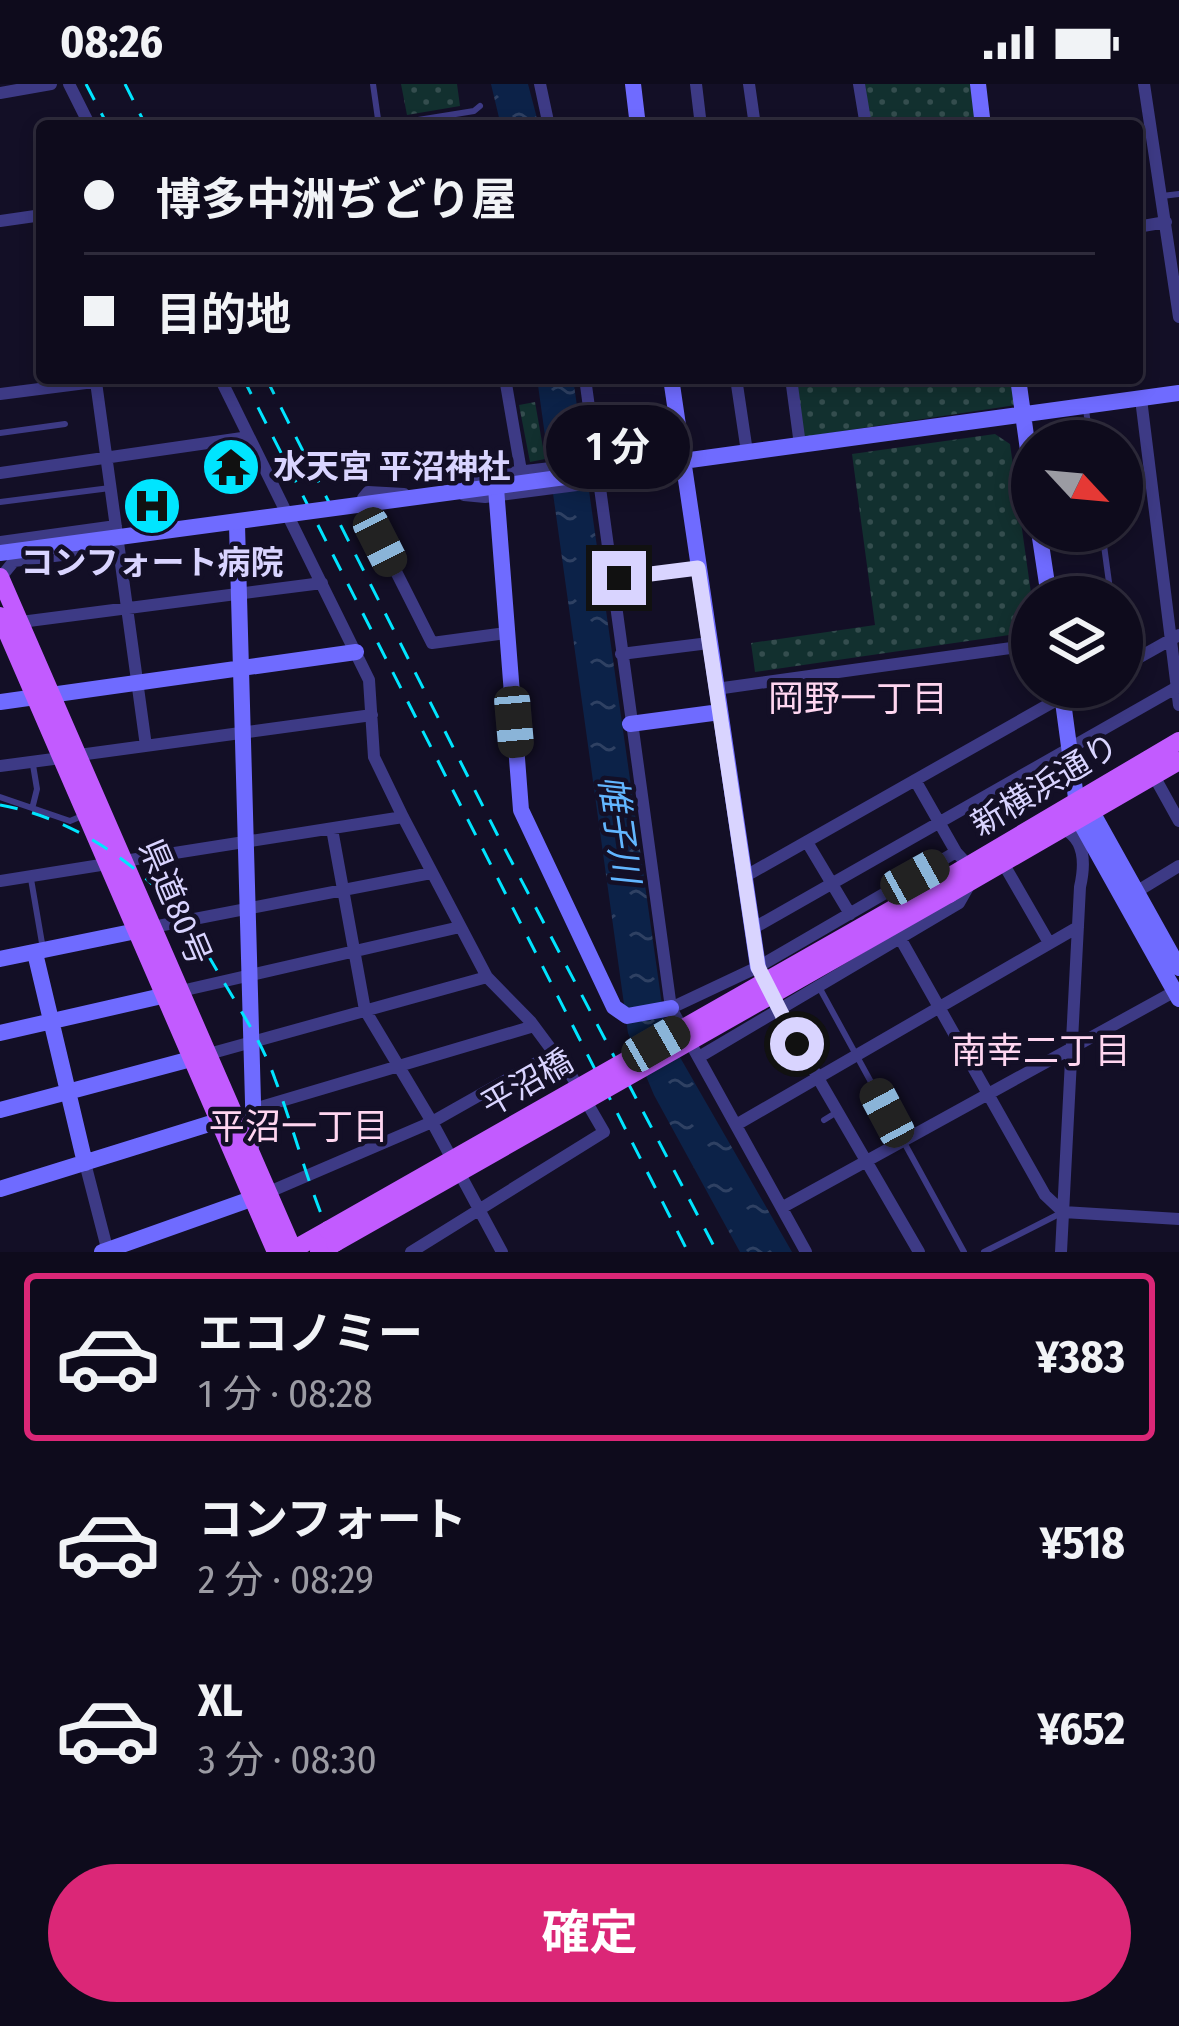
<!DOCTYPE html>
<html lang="ja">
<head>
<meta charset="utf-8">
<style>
  body { margin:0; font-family:"Fira Sans Condensed","Noto Sans JP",sans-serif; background:#1c1929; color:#f1f3f6; height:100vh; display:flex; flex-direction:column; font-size:45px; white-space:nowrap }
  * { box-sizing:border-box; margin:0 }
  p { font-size:39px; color:#9b9ba3 }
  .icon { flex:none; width:66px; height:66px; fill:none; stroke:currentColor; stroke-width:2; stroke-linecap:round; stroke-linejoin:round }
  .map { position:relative; height:1168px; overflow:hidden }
  .panel { display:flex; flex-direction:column; background:#0e0b1c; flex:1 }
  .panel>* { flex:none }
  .banner { position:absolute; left:36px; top:36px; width:1107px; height:264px; border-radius:12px; box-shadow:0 6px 18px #0003,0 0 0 3px #2e2b3b; display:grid; align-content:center; height:264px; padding:0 48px; background:#0e0b1c }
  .needle { width:78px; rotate:116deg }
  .controls { position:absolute; left:1011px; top:336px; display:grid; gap:24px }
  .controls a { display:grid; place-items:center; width:132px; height:132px; border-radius:50%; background:#0e0b1c; box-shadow:0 6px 18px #0003,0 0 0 3px #2e2b3b; font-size:60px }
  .end { position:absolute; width:54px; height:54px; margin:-27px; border:15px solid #d9d4ff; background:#111; box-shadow:0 0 0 6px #111 }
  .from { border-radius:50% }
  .bubble { position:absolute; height:84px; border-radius:42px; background:#0e0b1c; box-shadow:0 6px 18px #0003,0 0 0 3px #2e2b3b; font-size:39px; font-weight:700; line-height:84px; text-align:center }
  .car { position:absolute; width:36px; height:72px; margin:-36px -18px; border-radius:15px; box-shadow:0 0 9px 3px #0007; background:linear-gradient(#222 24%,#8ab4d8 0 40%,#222 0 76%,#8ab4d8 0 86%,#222 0) }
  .banner b { display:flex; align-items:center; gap:42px; height:114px; font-size:45px }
  .banner b+b { border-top:3px solid #2e2b3b }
  .banner i { width:30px; height:30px; background:#f1f3f6 }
  ul { padding:21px 0 0; list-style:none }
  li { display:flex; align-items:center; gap:36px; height:168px; margin:0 24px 18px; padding:0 24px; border:6px solid transparent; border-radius:12px }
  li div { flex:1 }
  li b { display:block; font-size:45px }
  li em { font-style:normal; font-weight:700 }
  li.current { border-color:#db2777 }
  li>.icon { width:108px; height:108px; stroke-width:1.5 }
  .cta { display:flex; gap:24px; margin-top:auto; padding:24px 48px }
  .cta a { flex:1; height:138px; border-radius:72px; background:#db2777; color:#fff; font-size:48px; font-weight:700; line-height:138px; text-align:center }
  .status { display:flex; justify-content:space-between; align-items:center; height:84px; padding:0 60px; background:#0e0b1c; direction:ltr }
  .status svg { height:33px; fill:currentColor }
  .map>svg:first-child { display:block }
</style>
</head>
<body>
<div class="status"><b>08:26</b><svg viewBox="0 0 49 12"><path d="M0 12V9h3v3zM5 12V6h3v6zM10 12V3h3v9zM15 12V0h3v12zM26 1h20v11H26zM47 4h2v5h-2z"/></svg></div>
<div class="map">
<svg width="1179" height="1168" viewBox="0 0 1179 1168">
  <defs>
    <pattern id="park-dots" width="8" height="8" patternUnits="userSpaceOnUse" patternTransform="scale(3)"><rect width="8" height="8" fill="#12302f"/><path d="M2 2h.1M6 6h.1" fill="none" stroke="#344d4e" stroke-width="1.8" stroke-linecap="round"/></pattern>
    <pattern id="water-ripples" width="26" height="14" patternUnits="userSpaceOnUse" patternTransform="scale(3)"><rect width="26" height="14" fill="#0c2248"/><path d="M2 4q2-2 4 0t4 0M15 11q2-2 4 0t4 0" fill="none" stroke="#2f4163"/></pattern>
  </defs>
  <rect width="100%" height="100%" fill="#130f26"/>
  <!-- park -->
  <path fill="url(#park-dots)" d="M 401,0 L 457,0 L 460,22 L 407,31 Z
    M 865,0 L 970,0 L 976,42 L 870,42 Z
    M 794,294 L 1012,294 L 1016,321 L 803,353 Z
    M 535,318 L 545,375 L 530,378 L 519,321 Z
    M 995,350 L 1010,360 L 1032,516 L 1032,540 L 1024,549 L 755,588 L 751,559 L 875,541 L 852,370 Z"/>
  <!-- water -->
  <path fill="url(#water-ripples)" d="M 491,0 L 528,0 L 539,42 L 501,42 Z
    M 537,294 L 573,294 L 666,949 L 792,1168 L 740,1168 L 654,1011 L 628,949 Z"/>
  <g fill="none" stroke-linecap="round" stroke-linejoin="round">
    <!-- lane -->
    <path stroke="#3d3a85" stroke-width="6" d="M 373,0 L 379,42
      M 381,42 L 474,27 L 480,22
      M 1162,112 L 1179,110
      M 1086,325 L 1090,357
      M 0,349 L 65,340
      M 0,418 L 110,404
      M 1102,447 L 1111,513
      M 0,713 L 70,737 L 82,732
      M 33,721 L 37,705 L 33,681
      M 31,795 L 43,865
      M 819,903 L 964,1168
      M 824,1036 L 837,1028
      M 984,1168 L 1061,1129"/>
    <!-- street -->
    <path stroke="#3d3a85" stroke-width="12" d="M 69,0 L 90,42
      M 540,0 L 549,42
      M 696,0 L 701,42
      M 749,0 L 755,42
      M 859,0 L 866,42
      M 1144,0 L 1179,233
      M 0,9 L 51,0
      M 0,137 L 42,131
      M 1137,143 L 1166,138
      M 220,294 L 369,596 L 374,673 L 403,733 L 487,893 L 531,938 L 554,969 L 557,967 L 604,1048 L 411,1168
      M 505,294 L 521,387
      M 585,294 L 671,924 L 806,1168
      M 736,294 L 747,368
      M 791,294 L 800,361
      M 96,298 L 146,662
      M 0,310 L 125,294
      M 1141,315 L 1179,621
      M 0,389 L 249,353
      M 466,402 L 482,392 L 593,379 L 599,387
      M 404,410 L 368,408 L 363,414 L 364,424 L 432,559 L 506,549
      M 464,411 L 485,413 L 592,399 L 599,389
      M 0,458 L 116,442
      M 1,493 L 14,477 L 118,464
      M 611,495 L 698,485
      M 21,538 L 322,499
      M 621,570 L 709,559
      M 1122,583 L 1179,551
      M 716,605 L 1032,561
      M 79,671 L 372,631
      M 0,682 L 61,674
      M 1154,692 L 1179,737
      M 915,696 L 956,768
      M 332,745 L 365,926 L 432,1038 L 502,1168
      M 807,758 L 850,830
      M 124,777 L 403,733
      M 1003,779 L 1048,857
      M 744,793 L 1053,618 L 1087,603
      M 0,797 L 107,780
      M 1136,808 L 1179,782
      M 153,843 L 431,789
      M 752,845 L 1179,602
      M 900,854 L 1045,1111 L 1063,1128 L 1179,1135
      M 181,907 L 460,843
      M 775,920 L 919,1168
      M 671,924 L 758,883 L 956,768 L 968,781
      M 205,971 L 487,893
      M 699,973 L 959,819 L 971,798
      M 254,1025 L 534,942
      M 736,1041 L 1078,843
      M 85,1079 L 108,1168
      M 269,1108 L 432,1038 L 554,969
      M 783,1123 L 1179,905
      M 1061,1168 L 1080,803 C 1085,781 1086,755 1063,745"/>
    <!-- secondary -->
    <path stroke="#6f6bff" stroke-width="16" d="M 633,0 L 638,42
      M 978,0 L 983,42
      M 671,294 L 758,883
      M 1018,294 L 1032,395
      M 588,390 L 1179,309
      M 495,391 L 521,726 L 614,923 L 627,932 L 671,924
      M 237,441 L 254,1054 L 250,1064
      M 1039,447 L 1049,513
      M 1061,603 L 1079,736 L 1179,915
      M 0,618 L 356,568
      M 630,640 L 720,628
      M 1084,720 L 1092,728 L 1179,884
      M 35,869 L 85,1079
      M 0,875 L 146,845
      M 0,949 L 175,909
      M 0,1026 L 191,975
      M 0,1105 L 228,1034
      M 102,1168 L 265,1110"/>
    <!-- primary -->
    <path stroke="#c25bff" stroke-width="18" d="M 0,493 L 294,1168
      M 0,532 L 276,1168
      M 942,797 L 1179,657
      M 949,810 L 1179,677
      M 289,1168 L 328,1146
      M 319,1168 L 335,1159"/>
    <!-- rail -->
    <path stroke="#00e5ff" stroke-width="3" stroke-dasharray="18 15" stroke-linecap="butt" d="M 86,0 L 108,42
      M 125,0 L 146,42
      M 243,294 L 688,1168
      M 266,294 L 497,750 L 717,1168
      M 0,721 C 65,732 128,772 173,821 C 195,846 211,877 228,905 C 245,934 264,963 275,995 C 297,1053 310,1112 338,1168"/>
    <!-- secondary-bridge -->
    <path stroke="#6f6bff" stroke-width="16" d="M 0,469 L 588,390"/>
    <!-- primary-bridge -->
    <path stroke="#c25bff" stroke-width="18" d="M 328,1146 L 942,797
      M 335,1159 L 949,810"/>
  </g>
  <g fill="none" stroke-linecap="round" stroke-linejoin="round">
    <!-- route -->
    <path stroke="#d9d4ff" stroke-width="15" d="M 619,494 L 698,484 L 758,883 L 797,960"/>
  </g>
  <!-- icons -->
  <defs>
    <symbol id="temple-disc" viewBox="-11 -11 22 22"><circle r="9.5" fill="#00e5ff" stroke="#130f26"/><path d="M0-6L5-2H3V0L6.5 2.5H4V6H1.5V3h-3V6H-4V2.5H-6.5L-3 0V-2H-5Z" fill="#111"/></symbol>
    <symbol id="hospital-disc" viewBox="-11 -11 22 22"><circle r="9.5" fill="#00e5ff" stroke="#130f26"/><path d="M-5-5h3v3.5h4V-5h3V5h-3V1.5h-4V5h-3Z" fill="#111"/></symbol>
  </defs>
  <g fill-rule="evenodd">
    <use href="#temple-disc" x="198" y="350" width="66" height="66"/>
    <use href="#hospital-disc" x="119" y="389" width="66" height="66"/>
  </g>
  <g text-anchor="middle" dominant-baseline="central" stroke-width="9" stroke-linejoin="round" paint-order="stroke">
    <!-- poi labels -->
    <g font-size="33" font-weight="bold" fill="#d9d4ff" stroke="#130f26" text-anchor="start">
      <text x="273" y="383">水天宮 平沼神社</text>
      <text x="152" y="479" text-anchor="middle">コンフォート病院</text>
    </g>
    <!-- street labels -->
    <g font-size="33" fill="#d9d4ff" stroke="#130f26">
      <text transform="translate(1045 701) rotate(-31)">新横浜通り</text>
      <text transform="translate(175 818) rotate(67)">県道80号</text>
      <text transform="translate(527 999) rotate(-30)">平沼橋</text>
    </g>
    <!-- neighbourhood labels -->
    <g font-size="36" fill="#ffd6f0" stroke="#130f26">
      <text x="858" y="615">岡野一丁目</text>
      <text x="1041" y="967">南幸二丁目</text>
      <text x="299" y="1043">平沼一丁目</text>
    </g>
    <!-- water labels -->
    <g font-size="36" font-style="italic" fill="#62b6ff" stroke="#130f26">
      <text transform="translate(619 745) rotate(82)">帷子川</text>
    </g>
  </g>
</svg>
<div class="controls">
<a><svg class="needle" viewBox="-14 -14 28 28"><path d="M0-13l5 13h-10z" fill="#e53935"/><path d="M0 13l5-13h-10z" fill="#9b9ba3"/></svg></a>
<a><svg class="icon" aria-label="layers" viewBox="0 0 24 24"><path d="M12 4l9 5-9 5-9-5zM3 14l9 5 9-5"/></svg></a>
</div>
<i class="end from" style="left:797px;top:960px"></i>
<i class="end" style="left:619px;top:494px"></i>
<div class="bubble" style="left:546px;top:321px;width:144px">1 分</div>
<i class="car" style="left:380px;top:458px;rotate:153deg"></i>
<i class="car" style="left:514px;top:638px;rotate:175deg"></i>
<i class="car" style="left:915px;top:793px;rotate:61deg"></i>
<i class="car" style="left:656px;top:960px;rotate:60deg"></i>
<i class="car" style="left:887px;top:1029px;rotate:332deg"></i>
<div class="banner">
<b><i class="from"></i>博多中洲ぢどり屋</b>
<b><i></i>目的地</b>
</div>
</div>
<section class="panel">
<ul>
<li class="current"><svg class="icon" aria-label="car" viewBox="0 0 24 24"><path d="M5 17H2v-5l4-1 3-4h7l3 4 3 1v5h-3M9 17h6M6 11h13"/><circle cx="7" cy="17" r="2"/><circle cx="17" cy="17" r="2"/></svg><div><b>エコノミー</b><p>1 分 · 08:28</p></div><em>¥383</em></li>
<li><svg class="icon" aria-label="car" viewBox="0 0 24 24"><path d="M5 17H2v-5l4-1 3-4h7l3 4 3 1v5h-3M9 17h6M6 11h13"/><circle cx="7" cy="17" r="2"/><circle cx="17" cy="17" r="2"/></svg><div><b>コンフォート</b><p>2 分 · 08:29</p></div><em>¥518</em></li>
<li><svg class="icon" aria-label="car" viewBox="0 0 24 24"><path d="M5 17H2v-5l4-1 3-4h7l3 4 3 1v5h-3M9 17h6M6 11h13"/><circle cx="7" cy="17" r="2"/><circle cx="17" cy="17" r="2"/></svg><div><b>XL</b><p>3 分 · 08:30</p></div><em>¥652</em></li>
</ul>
<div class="cta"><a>確定</a></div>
</section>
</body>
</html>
